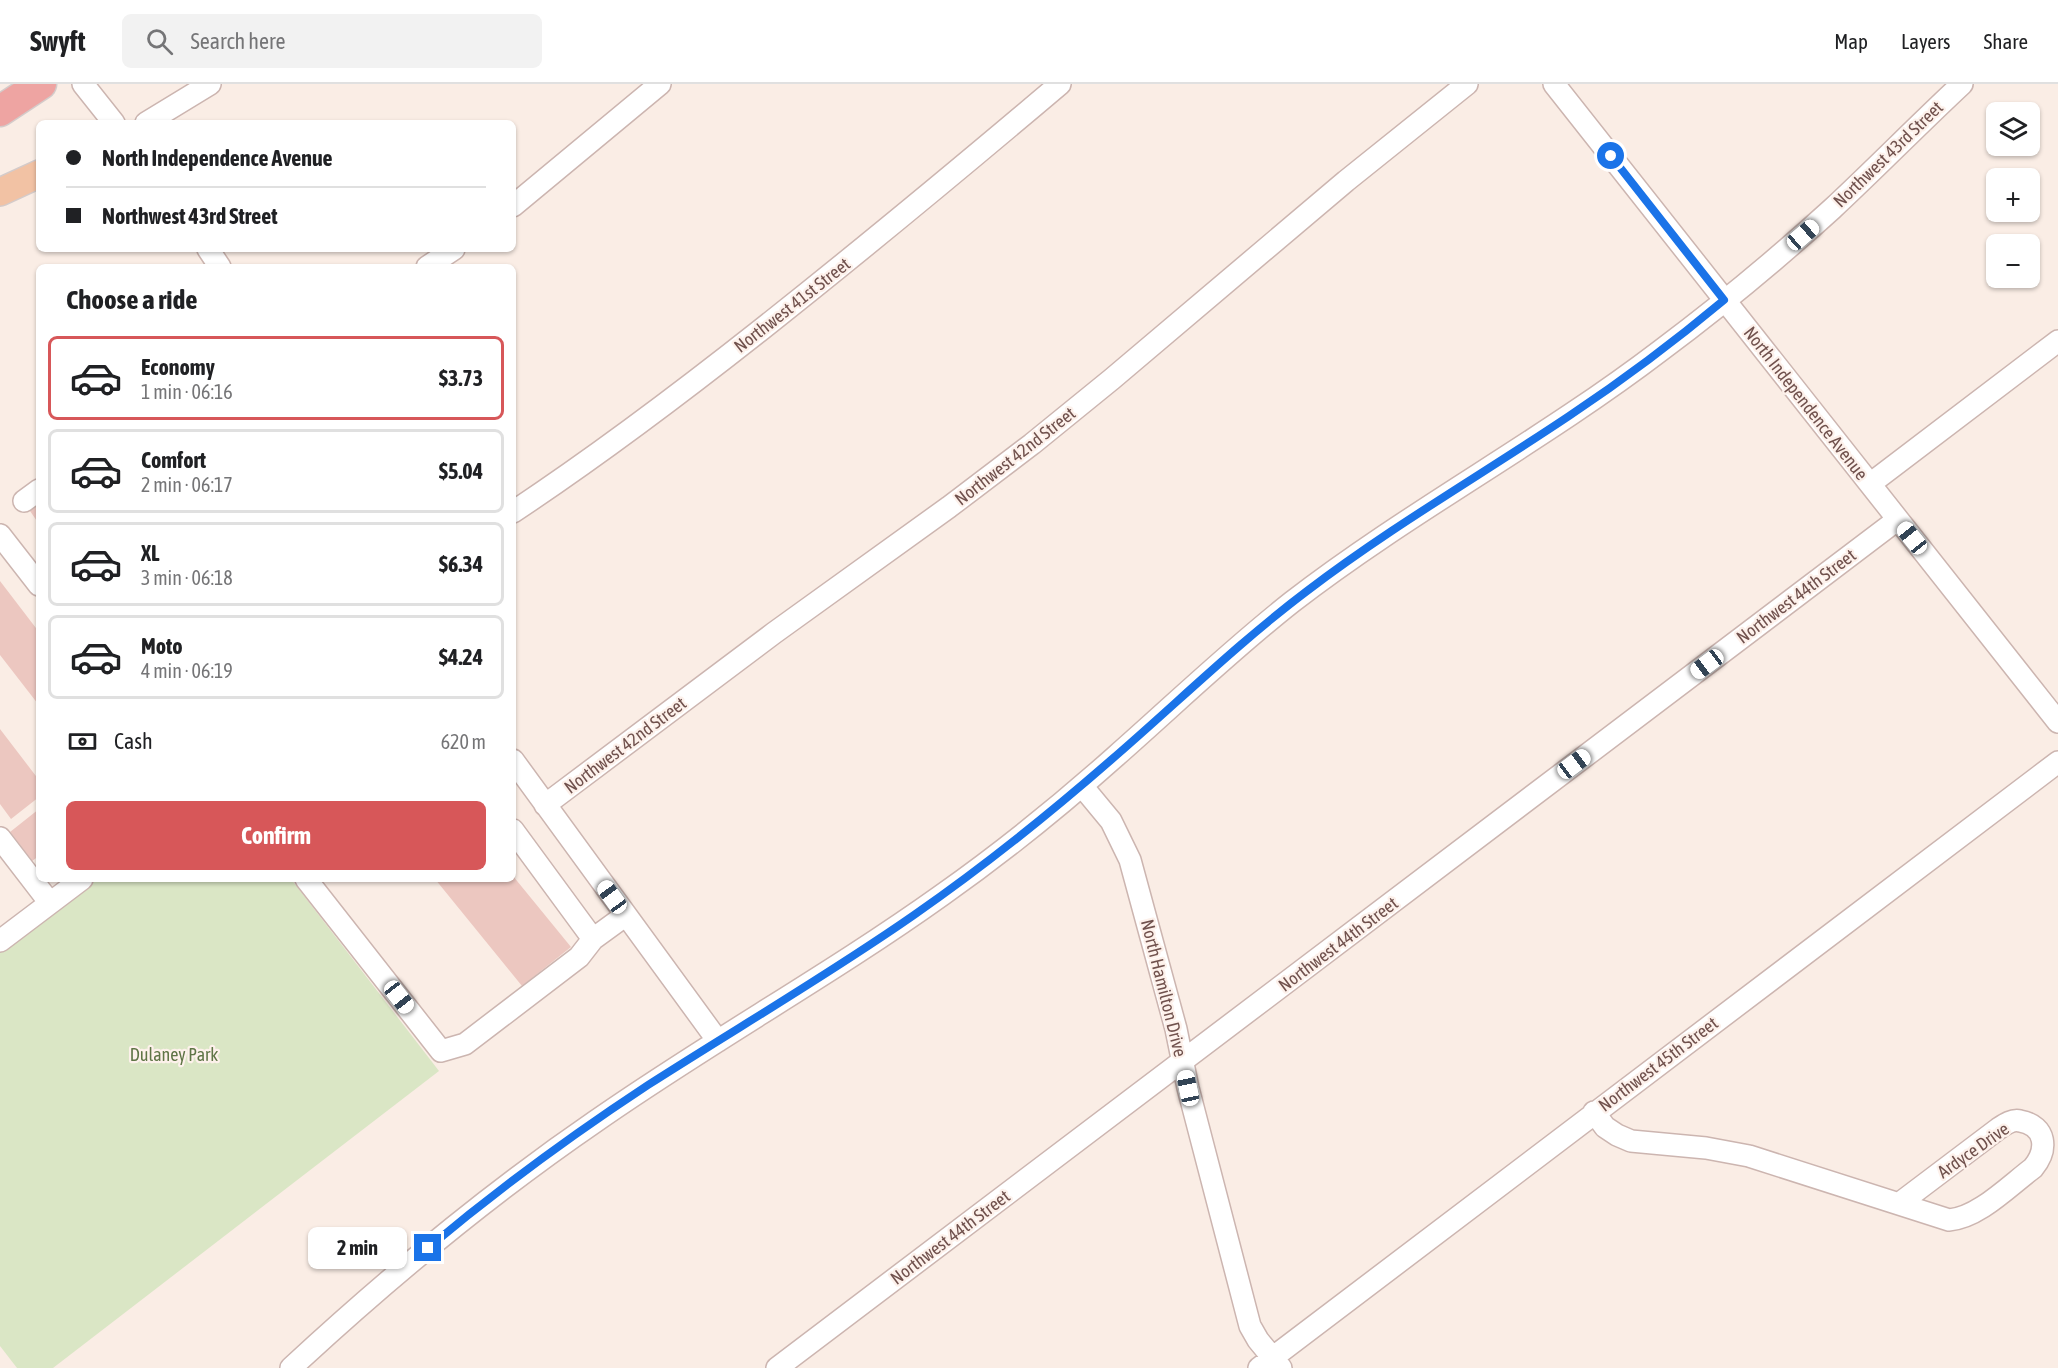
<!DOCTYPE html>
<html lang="en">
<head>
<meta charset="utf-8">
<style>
  body { margin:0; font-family:"Asap Condensed",sans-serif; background:#f2f2f2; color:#202124; height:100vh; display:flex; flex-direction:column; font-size:22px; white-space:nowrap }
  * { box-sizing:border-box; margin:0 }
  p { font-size:20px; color:#757577 }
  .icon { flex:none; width:33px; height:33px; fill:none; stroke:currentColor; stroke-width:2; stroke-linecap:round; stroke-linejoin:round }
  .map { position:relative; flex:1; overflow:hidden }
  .panel { position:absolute; left:36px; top:180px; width:480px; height:618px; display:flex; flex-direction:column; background:#fff; border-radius:9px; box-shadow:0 2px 4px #0004 }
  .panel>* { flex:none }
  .banner { position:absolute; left:36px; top:36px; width:480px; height:132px; border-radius:9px; box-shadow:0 2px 4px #0004; display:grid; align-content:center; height:132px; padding:0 30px; background:#fff }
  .controls { position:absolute; left:1986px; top:18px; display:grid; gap:12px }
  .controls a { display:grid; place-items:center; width:54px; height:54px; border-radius:9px; background:#fff; box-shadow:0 2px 4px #0004; font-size:30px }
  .end { position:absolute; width:27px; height:27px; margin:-14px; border:8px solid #1a73e8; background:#fff; box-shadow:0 0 0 3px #fff }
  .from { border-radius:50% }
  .bubble { position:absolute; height:42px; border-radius:9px; background:#fff; box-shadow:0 2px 4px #0004; font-size:20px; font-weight:700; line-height:42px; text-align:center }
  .car { position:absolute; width:18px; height:36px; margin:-18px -9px; border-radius:8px; box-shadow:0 0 4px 2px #0007; background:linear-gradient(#fff 24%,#345 0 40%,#fff 0 76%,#345 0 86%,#fff 0) }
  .banner b { display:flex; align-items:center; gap:21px; height:57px; font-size:22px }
  .banner b+b { border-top:2px solid #e0e0e0 }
  .banner i { width:15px; height:15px; background:#202124 }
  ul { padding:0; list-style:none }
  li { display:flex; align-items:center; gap:18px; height:84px; margin:0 12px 9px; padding:0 18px; border:3px solid #e0e0e0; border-radius:9px }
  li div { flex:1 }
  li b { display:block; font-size:22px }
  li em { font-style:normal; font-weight:700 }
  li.active { border-color:#d75759 }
  li>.icon { width:54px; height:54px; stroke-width:1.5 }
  h2 { padding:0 30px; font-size:27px; line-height:72px }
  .pay { display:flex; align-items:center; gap:15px; height:66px; padding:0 30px; font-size:22px }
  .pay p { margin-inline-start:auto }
  .cta { display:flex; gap:12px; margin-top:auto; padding:12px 30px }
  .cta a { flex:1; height:69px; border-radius:9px; background:#d75759; color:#fff; font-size:24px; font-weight:700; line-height:69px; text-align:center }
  header { display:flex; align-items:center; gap:36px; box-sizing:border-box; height:84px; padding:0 30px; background:#fff; border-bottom:2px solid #e0e0e0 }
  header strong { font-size:28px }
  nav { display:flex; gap:33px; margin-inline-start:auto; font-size:21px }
  .search { width:420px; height:54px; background:#f2f2f2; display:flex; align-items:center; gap:15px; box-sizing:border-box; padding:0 21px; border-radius:9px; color:#757577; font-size:22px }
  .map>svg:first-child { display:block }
</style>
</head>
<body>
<header>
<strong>Swyft</strong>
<div class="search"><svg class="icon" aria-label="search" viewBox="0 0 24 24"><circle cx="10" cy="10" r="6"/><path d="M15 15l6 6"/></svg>Search here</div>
<nav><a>Map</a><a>Layers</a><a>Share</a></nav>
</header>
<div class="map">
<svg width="2058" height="1284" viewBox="0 0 2058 1284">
  <rect width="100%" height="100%" fill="#faede5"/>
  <!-- green -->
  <path fill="#dae6c5" d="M 92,795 L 291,795 L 439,987 L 53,1284 L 17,1284 L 0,1262 L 0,866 Z"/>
  <!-- building -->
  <path fill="#ecc7c0" d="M 39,420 L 39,440 L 30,427 Z
    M 0,497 L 39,548 L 38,620 L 0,571 Z
    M 0,645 L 39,696 L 39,713 L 11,735 L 0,720 Z
    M 39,725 L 39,772 L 32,777 L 10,748 Z
    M 513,792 L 571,863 L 522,902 L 435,795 L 513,795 Z"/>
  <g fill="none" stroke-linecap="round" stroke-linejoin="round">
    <defs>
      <path id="minor" d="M 83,0 L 114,39
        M 1554,0 L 2058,638
        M 146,39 L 210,0
        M 513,122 L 660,0
        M 208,165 L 220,183
        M 427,183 L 454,165
        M 1870,400 L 2058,257
        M 24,417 L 39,406
        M 513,428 C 599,371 681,309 762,245 C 863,165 962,83 1060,0
        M 0,451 L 39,501
        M 513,676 L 718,957
        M 1082,702 L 1111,737 L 1130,776 L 1176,945 L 1188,1004 L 1250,1242 L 1258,1256 L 1281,1284
        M 545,721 L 774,549 L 949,423 L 1032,360 L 1112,295 L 1346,97 L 1467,0
        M 513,746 L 593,855
        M 0,754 L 50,819
        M 306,795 L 441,967 L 465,960 L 579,873 L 593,855 L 626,831
        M 0,857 L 82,795
        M 1594,1028 L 1605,1043 L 1617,1051 L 1631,1057 L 1706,1064 L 1749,1072 L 1949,1136 C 1978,1134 2009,1102 2033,1084 C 2048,1066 2047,1042 2020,1037 C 2012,1035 2004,1041 1998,1045 L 1900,1119
        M 291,1284 C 387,1195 488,1111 596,1037 C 709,958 830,891 942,811 C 1003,768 1061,721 1116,672 C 1175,620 1231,566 1292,518 C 1410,427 1542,357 1660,267 C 1719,223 1777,175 1832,125 C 1876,84 1918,41 1962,0
        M 777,1284 L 1897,436
        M 1259,1284 L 2058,678"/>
      <path id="major" d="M 0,108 L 39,90"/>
      <path id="highway" d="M 0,27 L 41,0"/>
    </defs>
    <!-- minor casing -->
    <use href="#minor" stroke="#ccb5b0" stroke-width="24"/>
    <!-- major casing -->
    <use href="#major" stroke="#d4cbca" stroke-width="30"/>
    <!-- highway casing -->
    <use href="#highway" stroke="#d4cbca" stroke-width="33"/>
    <!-- minor -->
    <use href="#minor" stroke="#fff" stroke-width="21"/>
    <!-- major -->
    <use href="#major" stroke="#f2c2a4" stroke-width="27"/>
    <!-- highway -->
    <use href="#highway" stroke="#eea4a2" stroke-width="30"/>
  </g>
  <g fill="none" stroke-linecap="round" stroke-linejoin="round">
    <!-- route -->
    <path stroke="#1a73e8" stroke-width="8" d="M 428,1164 C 497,1106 572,1051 648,1001 C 737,944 828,891 914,831 C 983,783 1048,731 1111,676 C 1176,620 1238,559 1307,507 C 1391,443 1481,391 1569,332 C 1623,296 1675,257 1724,216 L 1611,72"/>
  </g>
  <g text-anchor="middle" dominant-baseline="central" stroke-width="4.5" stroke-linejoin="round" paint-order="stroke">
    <!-- street labels -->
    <g font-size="18" fill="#70514d" stroke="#fdf1eb">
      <text transform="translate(1888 70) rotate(-44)">Northwest 43rd Street</text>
      <text transform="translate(792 221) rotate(-38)">Northwest 41st Street</text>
      <text transform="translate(1806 319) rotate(52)">North Independence Avenue</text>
      <text transform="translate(1015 372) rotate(-38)">Northwest 42nd Street</text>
      <text transform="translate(1796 512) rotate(-37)">Northwest 44th Street</text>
      <text transform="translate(625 661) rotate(-37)">Northwest 42nd Street</text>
      <text transform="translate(1338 860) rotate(-37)">Northwest 44th Street</text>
      <text transform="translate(1164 904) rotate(76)">North Hamilton Drive</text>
      <text transform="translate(1658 980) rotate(-37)">Northwest 45th Street</text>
      <text transform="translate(1973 1066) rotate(-35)">Ardyce Drive</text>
      <text transform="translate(950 1153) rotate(-37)">Northwest 44th Street</text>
    </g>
    <!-- park labels -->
    <g font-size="18" fill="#5f7546" stroke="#fdf1eb">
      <text x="174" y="970">Dulaney Park</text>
    </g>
  </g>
</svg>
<div class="controls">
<a><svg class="icon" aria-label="layers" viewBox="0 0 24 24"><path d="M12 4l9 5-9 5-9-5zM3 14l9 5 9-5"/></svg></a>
<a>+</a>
<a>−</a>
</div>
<i class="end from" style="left:1611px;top:72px"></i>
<i class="end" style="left:428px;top:1164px"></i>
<div class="bubble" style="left:308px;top:1143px;width:99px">2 min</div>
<i class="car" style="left:1803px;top:151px;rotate:49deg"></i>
<i class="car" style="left:1912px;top:454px;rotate:321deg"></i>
<i class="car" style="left:1707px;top:580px;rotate:233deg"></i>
<i class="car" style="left:1574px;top:680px;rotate:53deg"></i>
<i class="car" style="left:612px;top:813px;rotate:324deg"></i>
<i class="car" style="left:399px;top:913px;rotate:142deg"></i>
<i class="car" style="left:1188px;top:1004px;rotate:348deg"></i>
<div class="banner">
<b><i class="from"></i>North Independence Avenue</b>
<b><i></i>Northwest 43rd Street</b>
</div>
<section class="panel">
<h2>Choose a ride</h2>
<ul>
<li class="active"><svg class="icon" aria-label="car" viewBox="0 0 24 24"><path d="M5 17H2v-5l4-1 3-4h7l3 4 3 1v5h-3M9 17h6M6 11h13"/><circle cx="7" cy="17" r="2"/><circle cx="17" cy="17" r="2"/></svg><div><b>Economy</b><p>1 min · 06:16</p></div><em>$3.73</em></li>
<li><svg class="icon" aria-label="car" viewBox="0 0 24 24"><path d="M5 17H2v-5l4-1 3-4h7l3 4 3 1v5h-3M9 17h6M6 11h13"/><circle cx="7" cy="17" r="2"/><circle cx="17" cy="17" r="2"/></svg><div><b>Comfort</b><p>2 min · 06:17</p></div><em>$5.04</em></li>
<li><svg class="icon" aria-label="car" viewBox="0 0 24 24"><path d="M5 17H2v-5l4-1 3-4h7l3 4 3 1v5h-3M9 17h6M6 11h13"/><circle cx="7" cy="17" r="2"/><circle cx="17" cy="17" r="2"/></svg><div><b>XL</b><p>3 min · 06:18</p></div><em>$6.34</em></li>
<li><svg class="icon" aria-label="car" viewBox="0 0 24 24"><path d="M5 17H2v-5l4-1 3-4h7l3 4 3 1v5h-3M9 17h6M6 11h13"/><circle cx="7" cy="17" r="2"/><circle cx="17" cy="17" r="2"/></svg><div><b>Moto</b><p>4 min · 06:19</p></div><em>$4.24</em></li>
</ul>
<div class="pay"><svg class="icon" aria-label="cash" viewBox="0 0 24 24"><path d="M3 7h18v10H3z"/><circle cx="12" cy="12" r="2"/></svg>Cash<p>620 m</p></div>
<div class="cta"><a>Confirm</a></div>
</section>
</div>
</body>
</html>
